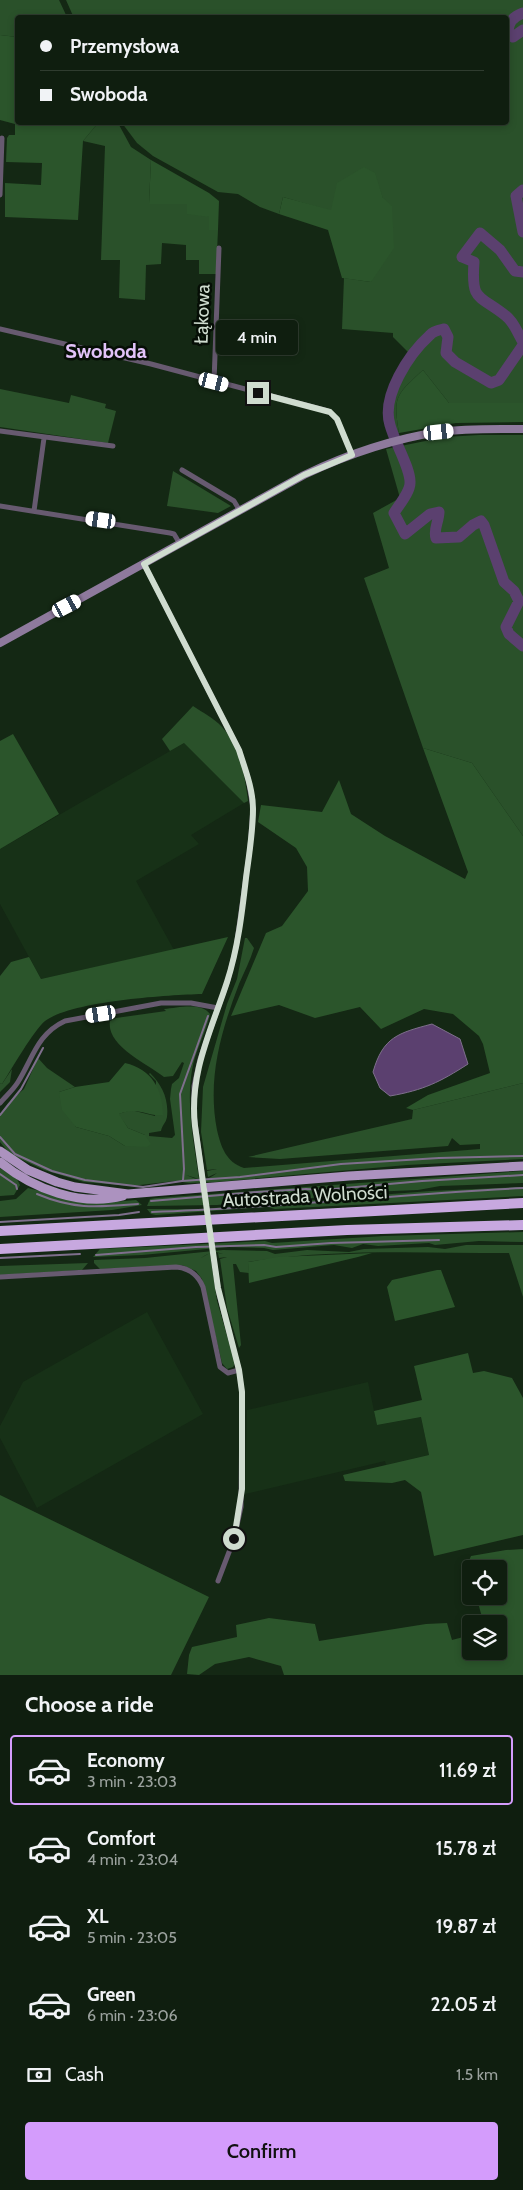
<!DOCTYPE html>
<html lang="en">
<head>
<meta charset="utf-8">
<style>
  body { margin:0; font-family:Cabin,sans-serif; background:#1d2b1d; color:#f1f3f6; height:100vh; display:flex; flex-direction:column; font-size:19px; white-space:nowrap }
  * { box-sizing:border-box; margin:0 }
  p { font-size:16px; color:#9ba29e }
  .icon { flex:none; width:28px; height:28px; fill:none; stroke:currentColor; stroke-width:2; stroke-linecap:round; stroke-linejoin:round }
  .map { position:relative; height:1675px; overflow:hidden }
  .sheet { display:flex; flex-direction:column; background:#0f1e0f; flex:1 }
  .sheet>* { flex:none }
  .guide { position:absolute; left:15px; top:15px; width:494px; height:110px; border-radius:5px; box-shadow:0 2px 8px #0003,0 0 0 1px #2f3c2f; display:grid; align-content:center; height:110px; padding:0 25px; background:#0f1e0f }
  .tools { position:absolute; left:462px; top:1560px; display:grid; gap:10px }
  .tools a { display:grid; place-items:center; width:45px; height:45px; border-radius:5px; background:#0f1e0f; box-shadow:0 2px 8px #0003,0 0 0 1px #2f3c2f; font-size:25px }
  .end { position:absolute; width:22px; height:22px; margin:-11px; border:6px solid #cfdccf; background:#111; box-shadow:0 0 0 2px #111 }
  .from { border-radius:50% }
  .bubble { position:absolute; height:35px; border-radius:5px; background:#0f1e0f; box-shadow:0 2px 8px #0003,0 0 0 1px #2f3c2f; font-size:16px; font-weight:600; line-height:35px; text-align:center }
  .car { position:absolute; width:15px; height:30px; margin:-15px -8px; border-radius:6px; box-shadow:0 0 4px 1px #0007; background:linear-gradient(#fff 24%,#345 0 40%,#fff 0 76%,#345 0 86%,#fff 0) }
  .guide b { display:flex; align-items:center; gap:18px; height:48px; font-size:19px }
  .guide b+b { border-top:1px solid #2f3c2f }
  .guide i { width:12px; height:12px; background:#f1f3f6 }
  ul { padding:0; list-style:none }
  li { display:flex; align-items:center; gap:15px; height:70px; margin:0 10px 8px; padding:0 15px; border:2px solid transparent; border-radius:5px }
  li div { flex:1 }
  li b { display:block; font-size:19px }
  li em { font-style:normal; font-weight:600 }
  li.current { border-color:#d49cfc }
  li>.icon { width:45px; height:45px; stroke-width:1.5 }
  h2 { padding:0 25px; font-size:22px; line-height:60px }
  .pay { display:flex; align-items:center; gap:12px; height:55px; padding:0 25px; font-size:19px }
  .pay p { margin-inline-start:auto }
  .button { display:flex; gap:10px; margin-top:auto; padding:10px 25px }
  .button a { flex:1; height:58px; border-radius:5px; background:#d49cfc; color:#111; font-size:20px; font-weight:600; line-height:58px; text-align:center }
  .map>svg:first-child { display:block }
</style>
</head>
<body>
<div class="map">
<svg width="523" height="1675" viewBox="0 0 523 1675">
  <rect width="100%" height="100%" fill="#142814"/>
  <!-- built -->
  <path fill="#173117" d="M 184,743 L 244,803 L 191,835 L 199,844 L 136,881 L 174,950 L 41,979 L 0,904 L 0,849 Z
    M 147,1312 L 203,1414 L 37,1508 L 0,1438 L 0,1426 L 23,1382 Z
    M 368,1382 L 377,1425 L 421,1417 L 429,1455 L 386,1465 L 385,1461 L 245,1494 L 247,1410 Z"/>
  <!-- green -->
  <path fill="#2a512a" d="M 0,0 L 59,0 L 67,17 L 18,18 L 17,37 L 0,35 Z
    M 66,0 L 523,0 L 523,403 L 449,403 L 423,370 C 396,395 393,396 399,433 L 396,435 C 389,403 394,384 414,358 L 393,337 L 393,333 L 342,329 L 344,278 L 371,282 L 383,199 L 374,173 L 331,211 L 283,197 L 279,214 L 260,207 L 238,194 L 218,192 L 153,156 L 137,143 L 122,123 L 506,122 L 506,18 L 74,18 Z
    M 98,123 L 118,123 L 131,147 L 151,160 L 149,204 L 187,204 L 209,217 L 209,229 L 218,230 L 216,274 L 199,274 L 199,260 L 186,260 L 186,245 L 162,243 L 161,264 L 146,265 L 145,300 L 119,298 L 120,260 L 101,260 L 105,146 L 83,141 Z
    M 0,389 L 69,403 L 71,395 L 106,404 L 105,408 L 116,411 L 108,443 L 0,427 Z
    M 479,435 L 523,435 L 523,836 L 472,763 L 423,748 L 364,578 L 389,568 L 373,513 L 400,498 L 386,449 L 445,437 Z
    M 173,471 L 231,506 L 218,513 L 167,506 Z
    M 193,706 C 203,713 214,718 222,727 C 240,746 245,777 248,801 L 244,803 L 184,743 L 170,751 L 162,739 Z
    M 245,938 L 247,938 L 254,948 C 250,961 244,972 239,984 C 221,1031 207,1079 217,1130 C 221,1147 226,1162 244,1168 L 480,1149 L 480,1144 L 460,1145 L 452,1138 L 448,1146 L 280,1159 L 248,1157 L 412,1119 L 413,1110 L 523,1083 L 523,1159 L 407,1165 L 216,1182 L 189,1183 L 175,1181 L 131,1186 L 84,1182 L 44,1170 L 10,1154 L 0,1142 L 0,1114 L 8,1103 L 24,1089 L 38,1058 L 47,1068 L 75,1087 L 59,1092 L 76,1127 L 109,1136 L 125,1146 L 145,1135 L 128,1128 L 118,1114 L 131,1110 L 155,1116 L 156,1081 L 149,1074 L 150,1073 C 162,1085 169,1099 167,1117 C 166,1123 162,1125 161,1131 L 149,1133 L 149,1136 L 172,1138 L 175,1135 L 170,1099 L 171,1089 L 172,1084 L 179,1078 L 184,1063 L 182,1062 L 173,1076 L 164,1077 C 147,1063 106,1046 110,1021 L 116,1018 L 166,1011 L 164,1009 C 178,1008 201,1002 210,1014 C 206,1033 195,1051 192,1070 C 186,1107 194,1143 199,1179 L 186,1175 C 199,1181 207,1181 217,1173 L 208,1177 L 207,1171 L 217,1169 L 207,1170 L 201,1132 L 203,1087 L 227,1004 L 237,979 Z
    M 12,1069 L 10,1082 L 0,1092 L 0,1083 L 2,1084 Z
    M 0,1168 L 17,1179 L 20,1185 L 14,1195 L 0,1196 Z
    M 523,1171 L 523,1183 L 440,1186 L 418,1190 L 345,1193 L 298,1200 L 267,1200 L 217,1205 L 147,1206 L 150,1199 L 156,1198 Z
    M 523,1187 L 523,1196 L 275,1209 L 268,1207 L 156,1215 L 151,1214 L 147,1209 L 201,1209 L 430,1191 Z
    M 28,1188 L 84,1202 L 102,1203 L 136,1200 L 142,1205 L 112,1210 L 0,1217 L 0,1201 L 16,1199 Z
    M 523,1232 L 523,1242 L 479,1241 L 435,1245 L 429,1243 L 378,1246 L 363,1244 L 352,1248 L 334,1245 L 273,1250 L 264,1248 L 228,1247 L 142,1255 L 93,1257 L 100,1249 L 265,1241 L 272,1243 L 384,1236 Z
    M 466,1245 L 523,1245 L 523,1297 L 509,1253 C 422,1253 333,1248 248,1262 L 249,1273 L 240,1272 L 236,1264 L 233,1264 L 241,1345 L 239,1348 L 227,1308 L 220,1259 L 227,1257 L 219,1258 L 218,1253 L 223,1254 C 214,1250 208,1253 201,1258 L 210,1253 L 217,1301 L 235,1363 L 233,1367 L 227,1369 L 222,1363 L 202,1279 L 196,1271 L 182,1265 L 100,1269 L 94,1263 L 94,1260 L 145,1258 L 223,1250 L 267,1251 L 275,1254 L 307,1250 L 349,1252 L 364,1249 L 428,1247 L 445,1249 Z
    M 88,1263 L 82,1270 L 0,1275 L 0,1266 Z"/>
  <!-- forest -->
  <path fill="#2b552b" d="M 0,35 L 17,37 L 18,122 L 98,123 L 83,141 L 78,220 L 5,217 L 5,183 L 41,185 L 42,163 L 6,162 L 7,138 L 9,135 L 15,135 L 15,124 L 0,120 Z
    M 151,160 L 209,193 L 219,201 L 218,230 L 209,230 L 209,217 L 187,214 L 187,204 L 149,204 Z
    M 364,167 L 375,173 L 383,198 L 392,206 L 394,248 L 371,282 L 342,278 L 328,230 L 279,214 L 283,197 L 331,210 L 337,183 Z
    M 423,370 L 449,403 L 523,403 L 523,422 L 456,423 L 399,433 C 393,396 396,395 423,370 Z
    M 13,734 L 59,814 L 0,849 L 0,741 Z
    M 423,748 L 472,763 L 523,836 L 523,1083 L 413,1110 L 406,1108 L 428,1095 L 490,1073 L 483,1044 L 479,1036 L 453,1014 L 424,1009 L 381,1029 L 360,1007 L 315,1018 L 279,1005 L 231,1016 L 266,933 L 282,926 L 308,891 L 307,867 L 296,848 L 258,822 L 261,805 L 322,812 L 339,780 L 351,814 L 385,836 L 465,879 L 468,872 Z
    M 228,937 L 202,994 C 167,995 72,1001 45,1021 C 34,1030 11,1070 2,1084 L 0,1083 L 0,976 L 11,962 L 29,957 L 41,979 Z
    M 125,1063 C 152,1069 163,1090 163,1115 C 145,1117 140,1106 119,1114 L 128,1128 L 145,1135 L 151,1144 L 147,1147 L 125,1146 L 109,1136 L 76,1127 L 62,1110 L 59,1092 L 75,1087 L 109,1082 Z
    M 372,1253 L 358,1257 L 249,1283 L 248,1262 L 278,1257 Z
    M 437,1270 L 441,1270 L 455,1307 L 395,1321 L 387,1287 L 392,1280 Z
    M 468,1353 L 473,1373 L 484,1371 L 512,1378 L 523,1398 L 523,1535 L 434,1556 L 421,1492 L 405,1480 L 392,1483 L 345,1481 L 343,1475 L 429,1455 L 421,1417 L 377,1425 L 374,1411 L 422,1400 L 414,1366 Z
    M 0,1495 L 209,1597 L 171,1675 L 0,1675 Z
    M 523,1549 L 523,1675 L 284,1675 L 281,1666 L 249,1657 L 215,1664 L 199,1675 L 187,1674 L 189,1655 L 192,1647 L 237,1637 L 236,1625 L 269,1618 L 315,1624 L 319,1641 L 426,1624 L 447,1623 L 452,1640 L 471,1635 L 471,1651 L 499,1651 L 499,1624 L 484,1624 L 476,1596 L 499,1596 L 499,1569 L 471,1569 L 471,1578 L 467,1565 L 471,1556 L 506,1550 Z"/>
  <!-- water -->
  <path fill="#5b406f" stroke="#7e6f8c" d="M 432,1024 L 460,1039 L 468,1064 C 440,1082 424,1090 390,1096 L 380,1088 L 373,1072 C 383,1037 398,1033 432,1024 Z"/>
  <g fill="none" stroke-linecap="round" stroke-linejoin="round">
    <!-- stream -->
    <path stroke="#7e6f8c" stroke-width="2" d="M 0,1115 L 21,1089 L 43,1048
      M 0,1137 L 15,1154 L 52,1171 L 85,1180 L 143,1187 L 182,1181 L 240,1177 L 341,1164 L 439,1158 L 523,1156
      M 0,1174 L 16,1185 L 17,1189
      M 183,1180 L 184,1169 L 180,1094 L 208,1016
      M 37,1194 C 75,1210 98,1207 138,1204
      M 151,1201 L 257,1192 L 306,1189 L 323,1190 L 422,1181 L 523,1175
      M 152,1212 C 276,1208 399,1194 523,1188
      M 0,1222 L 119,1215 L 139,1212
      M 96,1255 L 196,1247 L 264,1245 L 276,1247 L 331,1243 L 439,1240
      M 0,1258 L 80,1254"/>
    <!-- river -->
    <path stroke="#5b406f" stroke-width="11" d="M 523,13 C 512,17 508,23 508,34 L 513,37 L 523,30
      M 523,190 L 516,196 L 523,232
      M 523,272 L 515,271 L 500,250 L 480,233 L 462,257 L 474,262 C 471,303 479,294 506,316 C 514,322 518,334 523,342
      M 523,345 L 499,380 L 491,383 L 455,362 L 446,353 L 448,337 L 444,329 C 439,330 433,331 430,335 C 409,354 381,396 390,425 C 394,441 411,469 410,483 C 410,492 399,505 394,513 L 405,534 L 430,514 L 439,512 C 439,521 433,530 436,538 L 459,537 L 473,525 L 481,521 L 484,525 L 504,582 L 514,591 L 519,601 L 506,627 L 509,634 L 523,646"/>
    <!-- street -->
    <path stroke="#675a70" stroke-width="5" d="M 0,195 L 2,138
      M 0,329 L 151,364 L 328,411 L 337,419 L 352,455
      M 214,382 L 219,248
      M 0,431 L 113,446
      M 182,470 L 234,501 L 240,511
      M 0,506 L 170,533 L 174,534 L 180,544
      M 34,511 L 44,438
      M 144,564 L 239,750 L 248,778 L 253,808 L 250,848 L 236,948 L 228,980 L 200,1059 L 194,1086 L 194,1115 L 203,1180
      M 0,1103 C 6,1096 13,1090 18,1082 C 33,1058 37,1034 65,1021 L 161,1003 L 191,1003 L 218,1008
      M 213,1253 L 219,1294 L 239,1370 L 242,1392 L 241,1507 L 234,1539 L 218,1581
      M 0,1277 L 176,1267 C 189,1268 198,1275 203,1287 L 220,1367 L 228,1373 L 239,1370"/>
    <!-- secondary -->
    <path stroke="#8e7a9d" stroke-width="8" d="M 0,643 L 304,475 C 346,455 392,439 439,432 C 467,428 495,429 523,429"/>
    <!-- primary -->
    <path stroke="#ac92bf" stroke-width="9" d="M 0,1151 L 28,1170 L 57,1182 L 75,1187 L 128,1194 L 349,1176 L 523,1166
      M 0,1162 C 33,1189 81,1207 123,1196"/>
    <!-- highway -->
    <path stroke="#c7a8df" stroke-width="10" d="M 0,1231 L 523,1203
      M 0,1249 L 347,1230 L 523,1225"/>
    <!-- street-bridge -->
    <path stroke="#675a70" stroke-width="5" d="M 203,1180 L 213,1253"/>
  </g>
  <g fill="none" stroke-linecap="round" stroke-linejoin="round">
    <!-- route -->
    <path stroke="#cfdccf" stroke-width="6" d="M 234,1539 L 242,1489 L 242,1392 L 239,1370 L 218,1288 L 195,1126 C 189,1073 211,1031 227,982 C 238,948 242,913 246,878 C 249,855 253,832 253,809 C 253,789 245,769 239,750 L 144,564 L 304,475 L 352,455 L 337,419 L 330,412 L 258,393"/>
  </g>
  <g text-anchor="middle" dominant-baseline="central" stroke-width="5" stroke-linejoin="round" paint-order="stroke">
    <!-- street labels -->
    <g font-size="19" fill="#cfdccf" stroke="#060e06">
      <text transform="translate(202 314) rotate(-88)">Łąkowa</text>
      <text transform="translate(305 1196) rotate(-3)">Autostrada Wolności</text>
    </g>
    <!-- neighbourhood labels -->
    <g font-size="20" font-weight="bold" fill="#e2c3f9" stroke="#060e06">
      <text x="106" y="351">Swoboda</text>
    </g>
  </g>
</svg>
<div class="tools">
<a><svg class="icon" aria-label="locate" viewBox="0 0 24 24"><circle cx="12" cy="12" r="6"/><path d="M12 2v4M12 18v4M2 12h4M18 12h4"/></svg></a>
<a><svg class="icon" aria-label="layers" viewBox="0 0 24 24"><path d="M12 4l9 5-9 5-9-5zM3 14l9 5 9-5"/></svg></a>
</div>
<i class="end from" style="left:234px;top:1539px"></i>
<i class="end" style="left:258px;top:393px"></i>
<div class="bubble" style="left:216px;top:320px;width:82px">4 min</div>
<i class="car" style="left:214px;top:382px;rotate:104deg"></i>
<i class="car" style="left:439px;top:432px;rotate:84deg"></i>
<i class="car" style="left:101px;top:520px;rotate:278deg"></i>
<i class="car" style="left:67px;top:606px;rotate:62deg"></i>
<i class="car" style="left:101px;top:1014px;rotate:261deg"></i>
<div class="guide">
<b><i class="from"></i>Przemysłowa</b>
<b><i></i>Swoboda</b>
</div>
</div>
<section class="sheet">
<h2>Choose a ride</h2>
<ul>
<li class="current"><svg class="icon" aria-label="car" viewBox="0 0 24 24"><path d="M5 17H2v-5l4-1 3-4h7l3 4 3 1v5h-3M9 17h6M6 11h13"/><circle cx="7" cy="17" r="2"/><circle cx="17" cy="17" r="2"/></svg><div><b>Economy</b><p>3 min · 23:03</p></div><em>11.69 zł</em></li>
<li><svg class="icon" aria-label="car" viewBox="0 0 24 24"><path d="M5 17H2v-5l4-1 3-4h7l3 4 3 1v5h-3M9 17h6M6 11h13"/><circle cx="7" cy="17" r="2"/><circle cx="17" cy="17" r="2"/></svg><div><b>Comfort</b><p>4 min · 23:04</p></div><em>15.78 zł</em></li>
<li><svg class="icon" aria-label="car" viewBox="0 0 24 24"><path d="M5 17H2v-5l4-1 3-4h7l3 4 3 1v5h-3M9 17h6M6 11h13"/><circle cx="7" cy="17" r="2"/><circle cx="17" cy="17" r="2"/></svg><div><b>XL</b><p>5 min · 23:05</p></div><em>19.87 zł</em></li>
<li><svg class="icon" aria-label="car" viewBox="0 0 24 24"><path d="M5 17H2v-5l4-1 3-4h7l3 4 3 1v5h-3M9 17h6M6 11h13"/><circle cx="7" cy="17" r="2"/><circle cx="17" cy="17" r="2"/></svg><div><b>Green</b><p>6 min · 23:06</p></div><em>22.05 zł</em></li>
</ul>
<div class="pay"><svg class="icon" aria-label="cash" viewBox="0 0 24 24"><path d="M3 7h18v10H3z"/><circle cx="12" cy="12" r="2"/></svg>Cash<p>1.5 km</p></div>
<div class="button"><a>Confirm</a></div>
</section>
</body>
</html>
